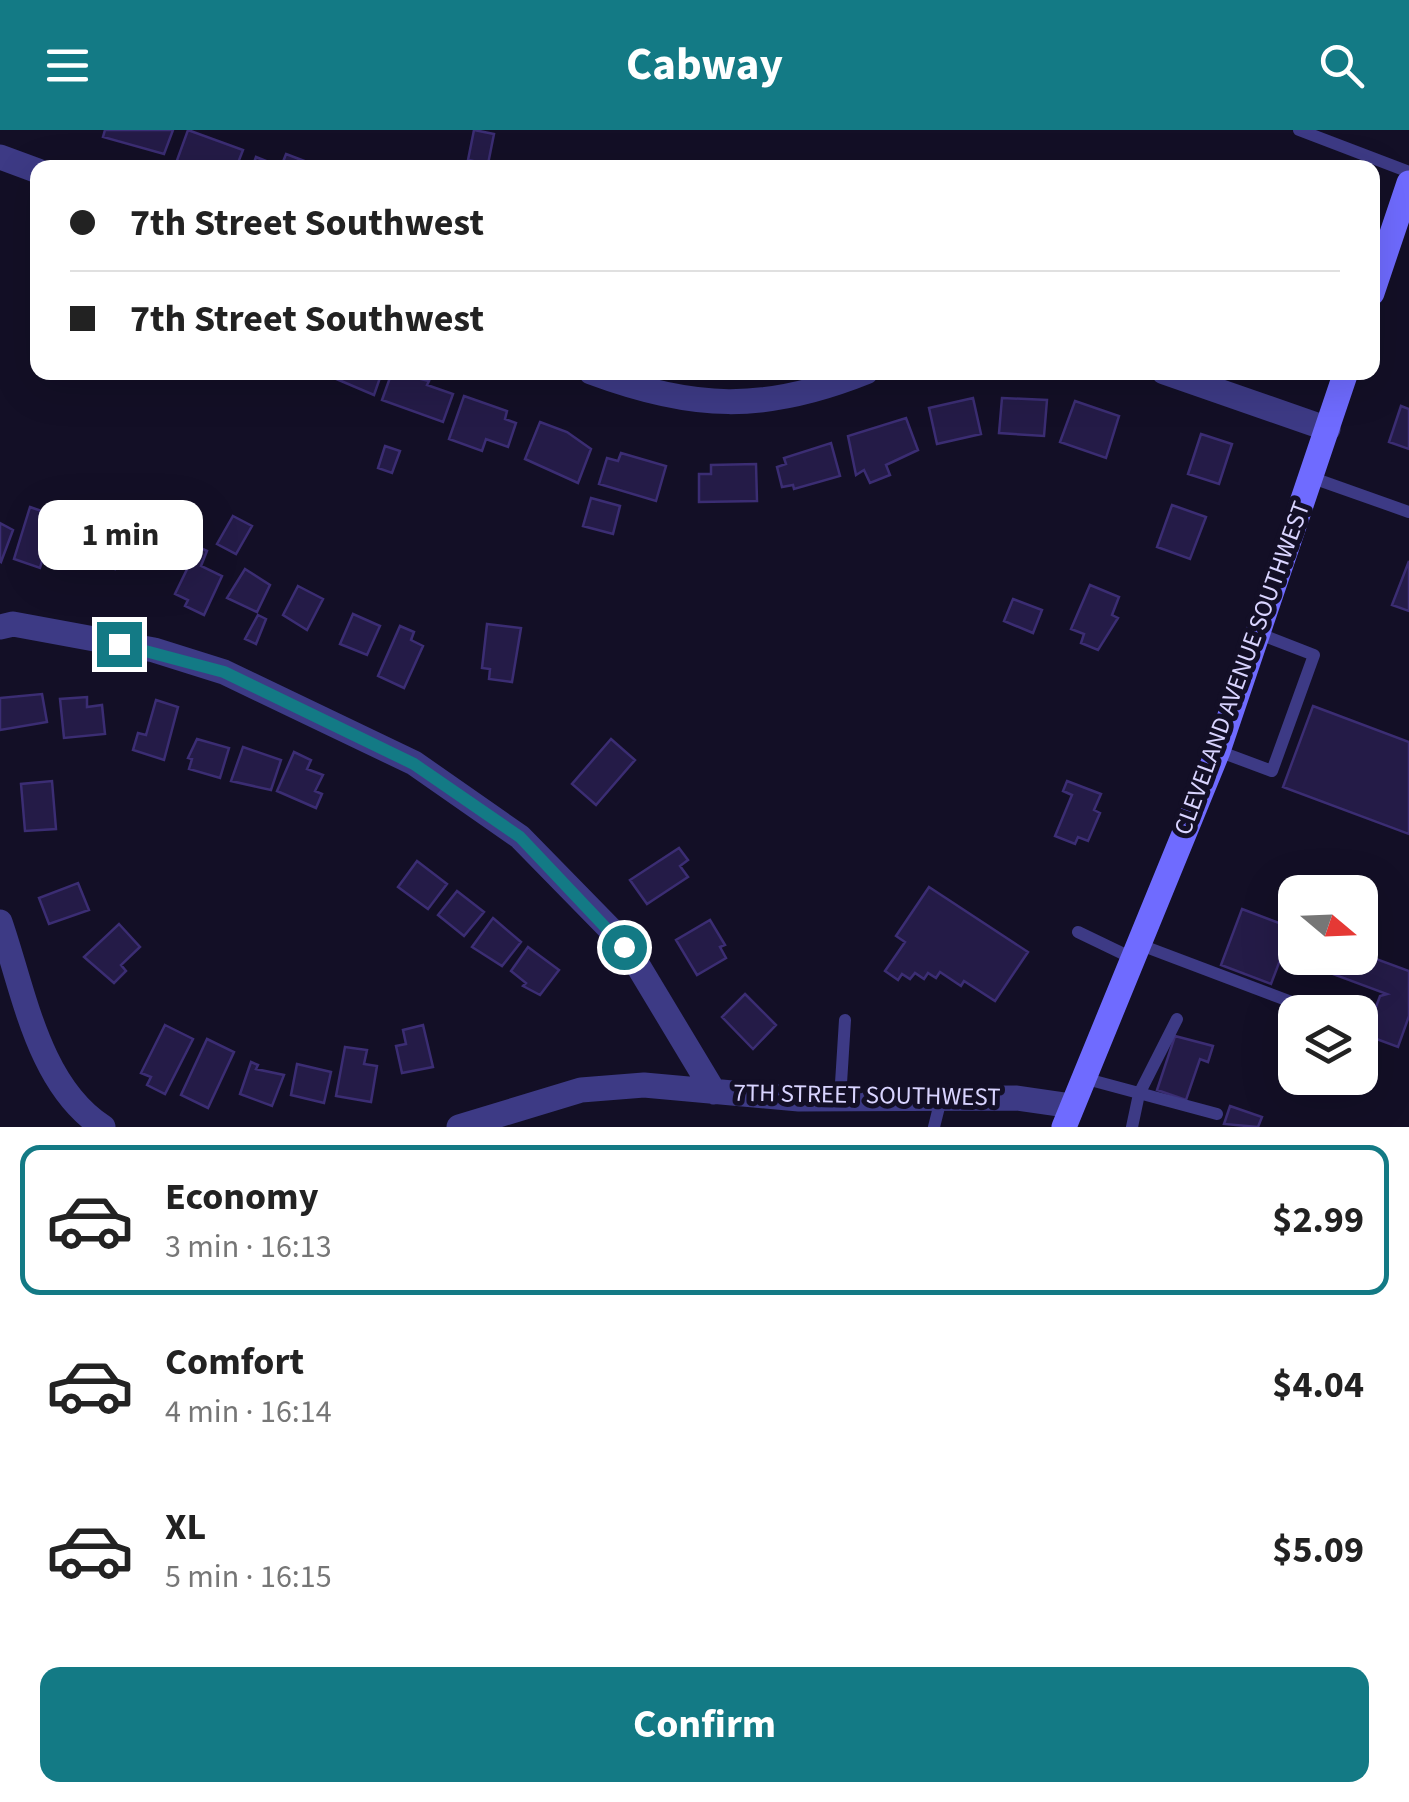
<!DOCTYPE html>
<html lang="en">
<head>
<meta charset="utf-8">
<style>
  body { margin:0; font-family:"Source Sans 3",sans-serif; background:#f6f6f6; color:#222; height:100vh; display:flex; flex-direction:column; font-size:38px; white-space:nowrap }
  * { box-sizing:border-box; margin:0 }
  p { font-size:32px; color:#767676 }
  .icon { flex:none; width:55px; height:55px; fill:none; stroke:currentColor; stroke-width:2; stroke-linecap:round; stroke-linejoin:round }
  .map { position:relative; height:997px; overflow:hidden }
  .side { display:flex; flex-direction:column; background:#fff; flex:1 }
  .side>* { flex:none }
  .banner { position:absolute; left:30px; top:30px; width:1350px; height:220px; border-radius:20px; box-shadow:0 10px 40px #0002; display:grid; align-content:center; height:220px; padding:0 40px; background:#fff }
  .needle { width:65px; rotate:109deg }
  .buttons { position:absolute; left:1278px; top:745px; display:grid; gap:20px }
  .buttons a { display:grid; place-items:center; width:100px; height:100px; border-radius:20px; background:#fff; box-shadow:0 10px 40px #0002; font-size:50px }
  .end { position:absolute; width:45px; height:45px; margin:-22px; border:12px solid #137a85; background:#fff; box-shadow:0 0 0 5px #fff }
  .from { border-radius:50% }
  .bubble { position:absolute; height:70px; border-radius:20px; background:#fff; box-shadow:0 10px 40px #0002; font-size:32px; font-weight:700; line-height:70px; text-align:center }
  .banner b { display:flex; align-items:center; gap:35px; height:95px; font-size:38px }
  .banner b+b { border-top:2px solid #e0e0e0 }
  .banner i { width:25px; height:25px; background:#222 }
  ul { padding:18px 0 0; list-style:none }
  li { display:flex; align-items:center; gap:30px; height:150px; margin:0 20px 15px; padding:0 20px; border:5px solid transparent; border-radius:20px }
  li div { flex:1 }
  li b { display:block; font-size:38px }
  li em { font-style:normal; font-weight:700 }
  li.on { border-color:#137a85 }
  li>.icon { width:90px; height:90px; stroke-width:1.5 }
  .cta { display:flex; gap:20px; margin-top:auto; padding:20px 40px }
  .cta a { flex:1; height:115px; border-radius:20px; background:#137a85; color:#fff; font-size:40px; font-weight:700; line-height:115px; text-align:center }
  header { display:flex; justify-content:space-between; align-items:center; height:130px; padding:0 40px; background:#137a85; color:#fff; font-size:45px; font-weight:700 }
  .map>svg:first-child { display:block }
</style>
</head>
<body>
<header><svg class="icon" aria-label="menu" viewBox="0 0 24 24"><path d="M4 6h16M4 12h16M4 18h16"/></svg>Cabway<svg class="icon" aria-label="search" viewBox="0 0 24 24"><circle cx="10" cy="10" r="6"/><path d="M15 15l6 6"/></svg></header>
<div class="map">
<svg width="1409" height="997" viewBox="0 0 1409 997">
  <rect width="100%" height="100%" fill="#130f26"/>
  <!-- building -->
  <path fill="#241b47" stroke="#3b2d73" stroke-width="2.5" d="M 105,0 L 173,0 L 164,24 L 103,7 Z
    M 188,0 L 243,20 L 236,38 L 187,38 L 176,33 Z
    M 474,0 L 494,4 L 488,34 L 468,30 Z
    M 286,24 L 307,32 L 304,38 L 252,38 L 256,27 L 281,37 Z
    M 320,242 L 382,242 L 374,265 Z
    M 392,242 L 429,251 L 427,255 L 453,264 L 443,292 L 382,270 Z
    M 464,266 L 507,281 L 505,289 L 516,293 L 508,317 L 486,309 L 482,321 L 449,309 Z
    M 973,268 L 981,304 L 937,314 L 929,278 Z
    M 1002,268 L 1047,270 L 1044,306 L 999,303 Z
    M 1075,271 L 1119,286 L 1106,328 L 1060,312 Z
    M 1401,276 L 1409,279 L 1409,319 L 1389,312 Z
    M 906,288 L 918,320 L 886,335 L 890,345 L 870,353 L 864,340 L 856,345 L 848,306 Z
    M 540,292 L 567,302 L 591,319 L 578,353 L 525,329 Z
    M 1201,304 L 1232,314 L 1219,354 L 1188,344 Z
    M 831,313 L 840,346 L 794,359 L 793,355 L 782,357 L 777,337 L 786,334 L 784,328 Z
    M 385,316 L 400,321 L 392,343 L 378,338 Z
    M 621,323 L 666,336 L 656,371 L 599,354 L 607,328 L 618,331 Z
    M 756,334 L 757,371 L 699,372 L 699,344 L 711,344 L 711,335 Z
    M 591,368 L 620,376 L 613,404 L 583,396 Z
    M 105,375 L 126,380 L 123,393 L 103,388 Z
    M 1172,375 L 1206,387 L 1190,429 L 1157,417 Z
    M 30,377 L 62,388 L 47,432 L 42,431 L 40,438 L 14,429 Z
    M 233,386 L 252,396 L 236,424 L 217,414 Z
    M 0,393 L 13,400 L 1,432 L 0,431 Z
    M 88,399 L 122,406 L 115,439 L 80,431 Z
    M 192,414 L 207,421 L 201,436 L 222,446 L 204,485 L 185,476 L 188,470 L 175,464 L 191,431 L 187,429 Z
    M 1409,431 L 1409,481 L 1392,475 Z
    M 245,439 L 270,455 L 257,482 L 227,468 Z
    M 1090,455 L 1119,467 L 1112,485 L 1118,488 L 1098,520 L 1081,513 L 1084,504 L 1071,499 Z
    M 298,456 L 323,469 L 307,500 L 283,485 Z
    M 1013,469 L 1042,480 L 1033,503 L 1004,491 Z
    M 353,484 L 380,496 L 367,525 L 340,514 Z
    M 258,485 L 266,489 L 256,514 L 245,509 Z
    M 487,494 L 521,498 L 512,552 L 489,549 L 490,539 L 482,538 Z
    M 400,496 L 414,502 L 411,510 L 423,516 L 404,558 L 378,546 Z
    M 42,564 L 47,592 L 0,600 L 0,568 Z
    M 87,567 L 87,577 L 102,575 L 105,604 L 64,608 L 60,569 Z
    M 156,570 L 178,577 L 164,630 L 133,620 L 138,603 L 146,605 Z
    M 1313,576 L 1409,612 L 1409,704 L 1283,657 Z
    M 197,609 L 229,618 L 220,648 L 189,639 L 192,629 L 188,628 Z
    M 611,609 L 635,630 L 596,675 L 572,654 Z
    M 243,617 L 281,630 L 271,660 L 231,651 Z
    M 294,622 L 311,630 L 307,639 L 323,645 L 315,661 L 322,664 L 316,678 L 277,661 Z
    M 52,651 L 56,699 L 25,701 L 21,654 Z
    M 1067,651 L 1101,664 L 1094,680 L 1100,683 L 1088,711 L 1078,707 L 1075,714 L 1055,706 L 1072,665 L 1063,661 Z
    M 679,718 L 688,730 L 680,736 L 688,747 L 647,774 L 630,750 Z
    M 417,731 L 447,754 L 428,779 L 398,757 Z
    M 78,753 L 89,780 L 49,794 L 39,768 Z
    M 929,757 L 1028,822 L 995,871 L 964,851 L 961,856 L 940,842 L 936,848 L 928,843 L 924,849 L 915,843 L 910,849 L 902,844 L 898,850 L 885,841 L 905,812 L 896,806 Z
    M 457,761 L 484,782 L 464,806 L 438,785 Z
    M 1242,779 L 1295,799 L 1295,828 L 1360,828 L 1360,823 L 1409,841 L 1409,886 L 1398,917 L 1371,907 L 1376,895 L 1370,893 L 1380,866 L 1387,864 L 1282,825 L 1271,854 L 1221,835 Z
    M 493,788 L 521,812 L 502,836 L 472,817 Z
    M 710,790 L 725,815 L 720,817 L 726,828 L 697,845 L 676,810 Z
    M 119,794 L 140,817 L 121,835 L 126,841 L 114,853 L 84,827 Z
    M 528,817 L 559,840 L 540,865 L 523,856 L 526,853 L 511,841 Z
    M 745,864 L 776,895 L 753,919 L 722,887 Z
    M 165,895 L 193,909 L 165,964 L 147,955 L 151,947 L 141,943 Z
    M 423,895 L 433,937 L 402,943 L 396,916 L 406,914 L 403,900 Z
    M 1175,906 L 1213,916 L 1208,932 L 1200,929 L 1186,970 L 1157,960 Z
    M 207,909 L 234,922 L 208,978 L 181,965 Z
    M 345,917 L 367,920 L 364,934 L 377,936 L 371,972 L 336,966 Z
    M 251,932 L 258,935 L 256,939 L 284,945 L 272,976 L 240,964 Z
    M 297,934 L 331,942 L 324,973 L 291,965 Z
    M 1230,976 L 1262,987 L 1258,997 L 1224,994 Z"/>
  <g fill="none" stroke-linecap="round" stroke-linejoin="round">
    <!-- lane -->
    <path stroke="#3d3a85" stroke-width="12" d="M 1299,0 L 1409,42
      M 1310,347 L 1409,382
      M 1218,621 L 1272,641 L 1314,525 L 1257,503
      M 1078,802 L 1132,828
      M 1138,814 L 1318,882
      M 1083,948 L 1217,984
      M 840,969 L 845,890
      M 934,997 L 941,969
      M 1132,997 L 1139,964 L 1177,889"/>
    <!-- street -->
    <path stroke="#3d3a85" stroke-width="25" d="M 0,27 L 38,41
      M 591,242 C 693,280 764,283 866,242
      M 1164,242 L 1328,299
      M 0,497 L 13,494 L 154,520 L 224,542 L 414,633 L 520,707 L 612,801 L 637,834 L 714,962
      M 0,792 C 24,861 38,955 103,997
      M 459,997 L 581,960 L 644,955 L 799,969 L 1017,968 L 1072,976"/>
    <!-- secondary -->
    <path stroke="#6f6bff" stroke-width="25" d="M 1372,163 L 1409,53
      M 1064,997 L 1218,621 L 1346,242"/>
  </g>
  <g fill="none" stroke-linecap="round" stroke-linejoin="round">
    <!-- route -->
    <path stroke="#137a85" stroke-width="12" d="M 119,514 L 224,542 L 414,634 L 520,707 L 624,817"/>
  </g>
  <g text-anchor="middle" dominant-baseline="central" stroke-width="10" stroke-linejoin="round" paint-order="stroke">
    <!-- street labels -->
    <g font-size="25" fill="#d9d4ff" stroke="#130f26">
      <text transform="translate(1242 538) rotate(-70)">CLEVELAND AVENUE SOUTHWEST</text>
      <text transform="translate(867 965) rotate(1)">7TH STREET SOUTHWEST</text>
    </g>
  </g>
</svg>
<div class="buttons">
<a><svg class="needle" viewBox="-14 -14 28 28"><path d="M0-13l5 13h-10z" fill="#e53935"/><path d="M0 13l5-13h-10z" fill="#767676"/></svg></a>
<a><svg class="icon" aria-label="layers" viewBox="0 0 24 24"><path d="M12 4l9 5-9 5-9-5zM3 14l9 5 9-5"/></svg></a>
</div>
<i class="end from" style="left:624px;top:817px"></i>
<i class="end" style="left:119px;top:514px"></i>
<div class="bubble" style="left:38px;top:370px;width:165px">1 min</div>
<div class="banner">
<b><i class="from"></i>7th Street Southwest</b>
<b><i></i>7th Street Southwest</b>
</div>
</div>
<section class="side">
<ul>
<li class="on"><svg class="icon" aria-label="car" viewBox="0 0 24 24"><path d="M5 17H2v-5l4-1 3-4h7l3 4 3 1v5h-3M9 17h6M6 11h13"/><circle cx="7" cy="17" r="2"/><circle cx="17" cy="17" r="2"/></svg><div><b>Economy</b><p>3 min · 16:13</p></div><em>$2.99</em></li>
<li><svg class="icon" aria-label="car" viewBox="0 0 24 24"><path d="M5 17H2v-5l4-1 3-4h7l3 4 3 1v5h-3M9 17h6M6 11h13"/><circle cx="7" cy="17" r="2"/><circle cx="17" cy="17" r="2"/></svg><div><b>Comfort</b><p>4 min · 16:14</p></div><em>$4.04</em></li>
<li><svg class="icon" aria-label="car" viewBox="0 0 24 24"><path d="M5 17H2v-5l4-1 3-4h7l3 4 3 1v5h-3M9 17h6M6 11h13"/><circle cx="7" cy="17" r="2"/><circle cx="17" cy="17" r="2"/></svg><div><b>XL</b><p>5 min · 16:15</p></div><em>$5.09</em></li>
</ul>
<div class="cta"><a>Confirm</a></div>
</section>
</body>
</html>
